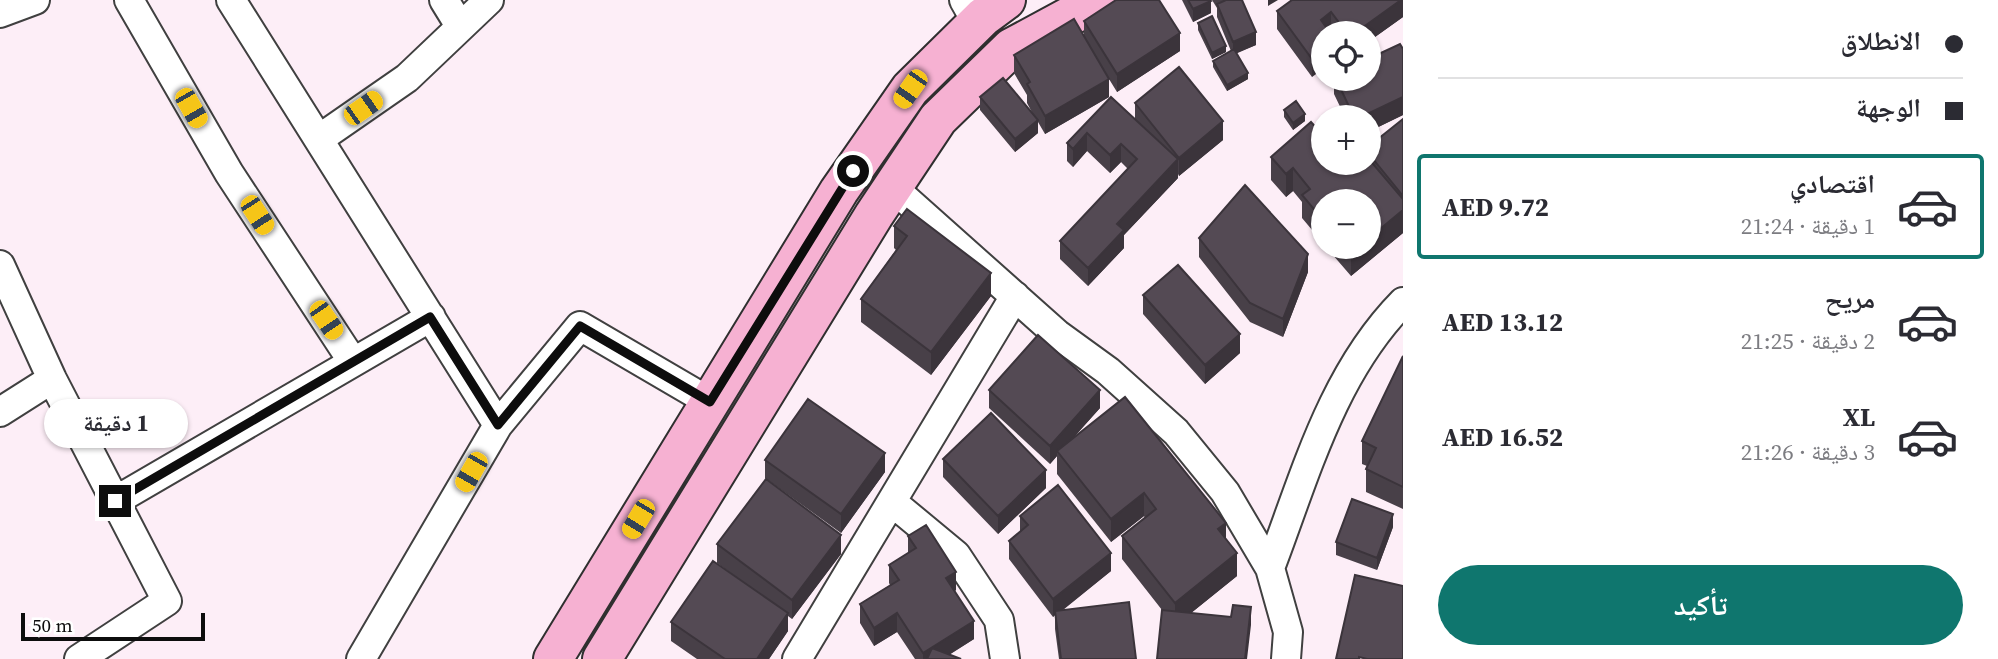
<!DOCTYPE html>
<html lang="ar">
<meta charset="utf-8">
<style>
:root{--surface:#fff;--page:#f7f7f7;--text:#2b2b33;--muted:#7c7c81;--line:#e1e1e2;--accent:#0f766e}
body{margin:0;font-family:"Source Serif 4","Noto Naskh Arabic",serif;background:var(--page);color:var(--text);direction:rtl;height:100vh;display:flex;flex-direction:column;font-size:26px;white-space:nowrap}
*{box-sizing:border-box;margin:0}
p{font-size:23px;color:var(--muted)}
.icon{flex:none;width:38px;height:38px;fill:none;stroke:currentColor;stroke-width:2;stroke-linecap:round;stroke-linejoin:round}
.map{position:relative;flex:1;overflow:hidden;direction:ltr}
.sheet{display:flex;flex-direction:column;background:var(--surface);width:595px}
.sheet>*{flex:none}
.guide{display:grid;align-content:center;height:154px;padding:0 35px;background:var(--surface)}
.controls{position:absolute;left:1311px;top:21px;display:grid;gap:14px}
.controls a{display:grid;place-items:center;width:70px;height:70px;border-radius:50%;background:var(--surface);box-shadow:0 2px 5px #0004;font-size:35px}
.scale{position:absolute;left:21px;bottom:18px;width:184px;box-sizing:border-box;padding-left:7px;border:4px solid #0d0d0d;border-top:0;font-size:19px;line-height:24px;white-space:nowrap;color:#0d0d0d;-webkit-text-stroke:5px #fff;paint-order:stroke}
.end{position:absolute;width:32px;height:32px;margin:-16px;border:9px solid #0d0d0d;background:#fff;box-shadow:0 0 0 4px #fff}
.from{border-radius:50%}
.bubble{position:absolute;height:49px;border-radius:24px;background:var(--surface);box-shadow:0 2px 5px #0004;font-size:23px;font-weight:700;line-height:49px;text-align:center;direction:rtl}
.car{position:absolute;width:21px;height:42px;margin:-21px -10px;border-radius:9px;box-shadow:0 0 5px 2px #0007;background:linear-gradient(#f5c518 24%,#345 0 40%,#f5c518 0 76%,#345 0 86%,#f5c518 0)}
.guide b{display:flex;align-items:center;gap:24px;height:66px;font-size:26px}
.guide b+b{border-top:2px solid var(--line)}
.guide i{width:18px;height:18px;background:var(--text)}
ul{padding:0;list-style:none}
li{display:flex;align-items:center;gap:21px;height:105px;margin:0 14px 10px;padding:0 21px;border:4px solid transparent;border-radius:7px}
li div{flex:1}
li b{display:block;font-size:26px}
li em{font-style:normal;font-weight:700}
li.on{border-color:var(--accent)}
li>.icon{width:63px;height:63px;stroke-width:1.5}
.cta{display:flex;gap:14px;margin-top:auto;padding:14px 35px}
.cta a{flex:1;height:80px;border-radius:42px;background:var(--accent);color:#fff;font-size:28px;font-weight:700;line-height:80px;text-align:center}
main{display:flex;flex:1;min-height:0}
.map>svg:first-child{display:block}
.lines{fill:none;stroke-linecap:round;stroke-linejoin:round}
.street-casing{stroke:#404040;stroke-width:32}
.secondary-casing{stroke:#2f2f2f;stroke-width:42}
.street{stroke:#fff;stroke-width:28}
.secondary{stroke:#f6b1d2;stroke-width:38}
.wall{fill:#484048}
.shaded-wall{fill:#3b343b}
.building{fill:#544a54;stroke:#3b343b;stroke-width:2}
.route{stroke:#0d0d0d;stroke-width:9}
</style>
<main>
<section class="sheet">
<div class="guide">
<b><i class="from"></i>الانطلاق</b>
<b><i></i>الوجهة</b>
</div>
<ul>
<li class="on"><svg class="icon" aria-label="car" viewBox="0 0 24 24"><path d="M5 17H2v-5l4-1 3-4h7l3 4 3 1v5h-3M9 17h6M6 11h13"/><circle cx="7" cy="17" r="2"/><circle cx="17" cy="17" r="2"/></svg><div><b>اقتصادي</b><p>1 دقيقة · 21:24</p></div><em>AED 9.72</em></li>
<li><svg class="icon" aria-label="car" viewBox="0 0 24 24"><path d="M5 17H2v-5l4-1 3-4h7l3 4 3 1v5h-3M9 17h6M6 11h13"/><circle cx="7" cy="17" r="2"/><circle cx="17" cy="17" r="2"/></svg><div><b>مريح</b><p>2 دقيقة · 21:25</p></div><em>AED 13.12</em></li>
<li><svg class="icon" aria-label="car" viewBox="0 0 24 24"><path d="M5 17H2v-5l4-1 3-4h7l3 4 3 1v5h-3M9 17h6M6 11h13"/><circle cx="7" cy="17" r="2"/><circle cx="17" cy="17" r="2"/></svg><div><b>XL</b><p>3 دقيقة · 21:26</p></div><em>AED 16.52</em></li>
</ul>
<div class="cta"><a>تأكيد</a></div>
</section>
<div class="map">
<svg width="1403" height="659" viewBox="0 0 1403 659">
<rect width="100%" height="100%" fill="#fdeef7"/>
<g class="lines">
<g class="street-casing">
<path id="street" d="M129 0 229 173 353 362
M231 0 498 425
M444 0 460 26
M964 0 977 23
M0 13 35 0
M319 139 407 78 489 0
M892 187 1057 334 1108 371 1176 432 1225 492 1270 568 1288 632 1286 659
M0 265 52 379 167 601 79 659
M0 412 52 379
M115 501 431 317
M892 502 956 555 999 620 1005 659
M1270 568C1305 476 1332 374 1403 302
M361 659 498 425 580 326 710 402
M797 659 1015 296"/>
</g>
<g class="secondary-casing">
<path id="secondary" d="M553 659 839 191 910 89 983 17 1006 0
M602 659 874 215 938 119 1011 48 1100 0"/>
</g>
<use href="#street" class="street"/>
<use href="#secondary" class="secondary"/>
</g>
<path class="wall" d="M1182 0H1210L1211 13 1193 22Z
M1212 0H1242L1256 45 1236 53 1248 79 1227 91 1213 67V61L1231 51 1217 17V8Z
M1292 0 1403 17 1368 42V33H1333L1331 30 1329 32 1312 77 1277 29V11Z
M1084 21 1180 51 1117 92 1109 79V97L1045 134 1038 122V133L1015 152 980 110V97L1034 116 1027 103V95L1014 73V55L1084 36Z
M1198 23 1226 52 1212 59 1198 30Z
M1334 79H1368L1403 115 1368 132V117H1345L1334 94Z
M1111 97 1135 119V103L1223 140 1179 176 1178 174V178L1124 235V248L1088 286 1060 259V241L1128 169 1121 162 1110 173 1087 151 1073 167 1067 161V143Z
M1284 110 1305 121 1293 130 1284 117Z
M1403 119V233L1351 276 1326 247H1368L1323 201V243L1302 218V202L1293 191 1286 197 1271 180V157L1320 132 1368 163V147Z
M894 226 991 296 931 375 861 322V299L896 250 894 248Z
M1199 238 1308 272 1283 337 1250 322 1199 257Z
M1143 295 1240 353 1205 384 1143 314Z
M1403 356V509L1366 492V469L1367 466 1362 464V441Z
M989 390 1100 408 1072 439 1226 540 1237 576 1191 613 1251 625 1162 610 1122 559V536L1145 518 1144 516 1111 542 1057 474V456L1050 464 989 408Z
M943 459 1046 488 998 534 943 477Z
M765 460 885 472 841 533 765 478Z
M1020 516 1111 571 1063 610 1136 659H1059L1055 629V615L1053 617 1009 559V541L1020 532Z
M1393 527 1377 570 1336 555V542Z
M908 536 956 590 955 591 974 639 949 655 961 659H915L897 632 874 646 860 623V604L890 585 889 583V565L908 553Z
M717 544 841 554 792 619 788 616V631L769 659H697L671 641V622L736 577 717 563Z"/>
<path class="shaded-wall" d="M1268 0H1278L1268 6Z
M1401 0H1403V17L1368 42V33H1355Z
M1211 1V13L1193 22V9Z
M1331 12V30L1327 33 1321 20Z
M1256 32V45L1233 55V42Z
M1180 33V51L1117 92V74Z
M1226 46V52L1212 59V53Z
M1323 50V69L1312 77V59Z
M1248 73V79L1227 91V85Z
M1109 79V97L1045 134V116Z
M1403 97V115L1368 132V117H1361Z
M1305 114V121L1293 130V123Z
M1038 120V133L1015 152V139Z
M1223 121V140L1179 176V158Z
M1087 133V151L1073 167V149Z
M1121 144V162L1110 173V155Z
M1178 159V178L1124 235V248L1088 286V268L1117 224Z
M1293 168V191L1286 197V174Z
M1403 210V233L1351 276V253L1359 247H1368V239Z
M1308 254V272L1283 337V319Z
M991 273V296L931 375V352Z
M1240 334V353L1205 384V365Z
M1100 390V408L1059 454 1057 451V456L1050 464V446Z
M885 453V472L841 533V514Z
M1046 470V488L998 534V516Z
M1144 493V516L1111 542V519Z
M1393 514V527L1377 570V558Z
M1226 523V546L1218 529Z
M841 535V554L792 619V600Z
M1111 553V571L1056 615 1055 611V615L1053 617V599Z
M1237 553V576L1175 626V603Z
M956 572V590L946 596V578Z
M1251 607V625L1247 659H1245Z
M788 613V631L769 659H757Z
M897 613V632L874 646V628Z
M974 621V639L942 659H923V653Z"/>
<path class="building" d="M1116 0H1159L1180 33 1117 74 1084 21Z
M1188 0H1210L1211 1 1193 9Z
M1226 0H1242L1256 32 1233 42 1217 4Z
M1292 0H1401L1355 33H1347L1331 12 1321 20 1330 33H1323V50L1312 59 1277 11Z
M1212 16 1226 46 1212 53 1198 23Z
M1074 19 1109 79 1045 116 1027 84 1030 82 1014 55Z
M1400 44 1403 49V97L1361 117H1354L1336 79H1368V59Z
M1234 49 1248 73 1227 85 1213 61Z
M1179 67 1223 121 1179 158 1135 103Z
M1003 78 1038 120 1015 139 980 97Z
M1111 97 1178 159 1117 224 1124 230 1088 268 1060 241 1137 159 1121 144 1110 155 1087 133 1073 149 1067 143Z
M1296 101 1305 114 1293 123 1284 110Z
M1403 119V196L1368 153V147Z
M1311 122 1320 132 1323 130V163H1368V158L1403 199V210L1368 239V201H1323V220L1302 195 1310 189 1293 168 1286 174 1271 157Z
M1245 185 1308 254 1283 319 1250 303 1199 238Z
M907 209 991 273 931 352 861 299 907 236 894 226Z
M1346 247H1359L1351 253Z
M1178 265 1240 334 1205 365 1143 295Z
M1038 335 1100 390 1050 446 989 390Z
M1403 356V487L1366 469 1376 448 1362 441Z
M1125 397 1226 523 1218 529 1237 553 1175 603 1122 536 1156 509 1144 493 1111 519 1057 451Z
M808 399 885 453 841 514 765 460Z
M991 413 1046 470 998 516 943 459Z
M766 479 841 535 792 600 717 544Z
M1058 485 1111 553 1053 599 1009 541 1028 525 1020 516Z
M1352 499 1393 514 1377 558 1336 542Z
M926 525 956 572 946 578 974 621 923 653 897 613 874 628 860 604 899 580 889 565 916 548 908 536Z
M713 561 788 613 757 659H725L671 622Z
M1355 575 1403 586V659H1367L1359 657V659H1336Z
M1129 602 1136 659H1061L1055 611Z
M1233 605 1251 607 1245 659H1157L1162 610 1231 617Z
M932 648 961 659H927Z"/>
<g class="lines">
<path class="route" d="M115 501 430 317 498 425 580 326 710 402 853 171"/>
</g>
</svg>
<div class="controls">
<a><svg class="icon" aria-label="locate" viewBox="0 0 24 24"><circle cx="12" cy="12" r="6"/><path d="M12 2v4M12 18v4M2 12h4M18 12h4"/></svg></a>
<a>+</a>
<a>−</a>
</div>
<div class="scale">50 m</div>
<i class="end from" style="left:853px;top:171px"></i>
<i class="end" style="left:115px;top:501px"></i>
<div class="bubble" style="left:44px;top:399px;width:144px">1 دقيقة</div>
<i class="car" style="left:910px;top:89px;rotate:215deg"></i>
<i class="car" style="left:191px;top:108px;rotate:150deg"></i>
<i class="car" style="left:363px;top:108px;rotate:55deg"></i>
<i class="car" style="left:257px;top:215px;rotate:147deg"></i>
<i class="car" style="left:326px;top:320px;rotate:146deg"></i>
<i class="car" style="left:471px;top:472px;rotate:210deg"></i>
<i class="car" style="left:638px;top:519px;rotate:211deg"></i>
</div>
</main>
